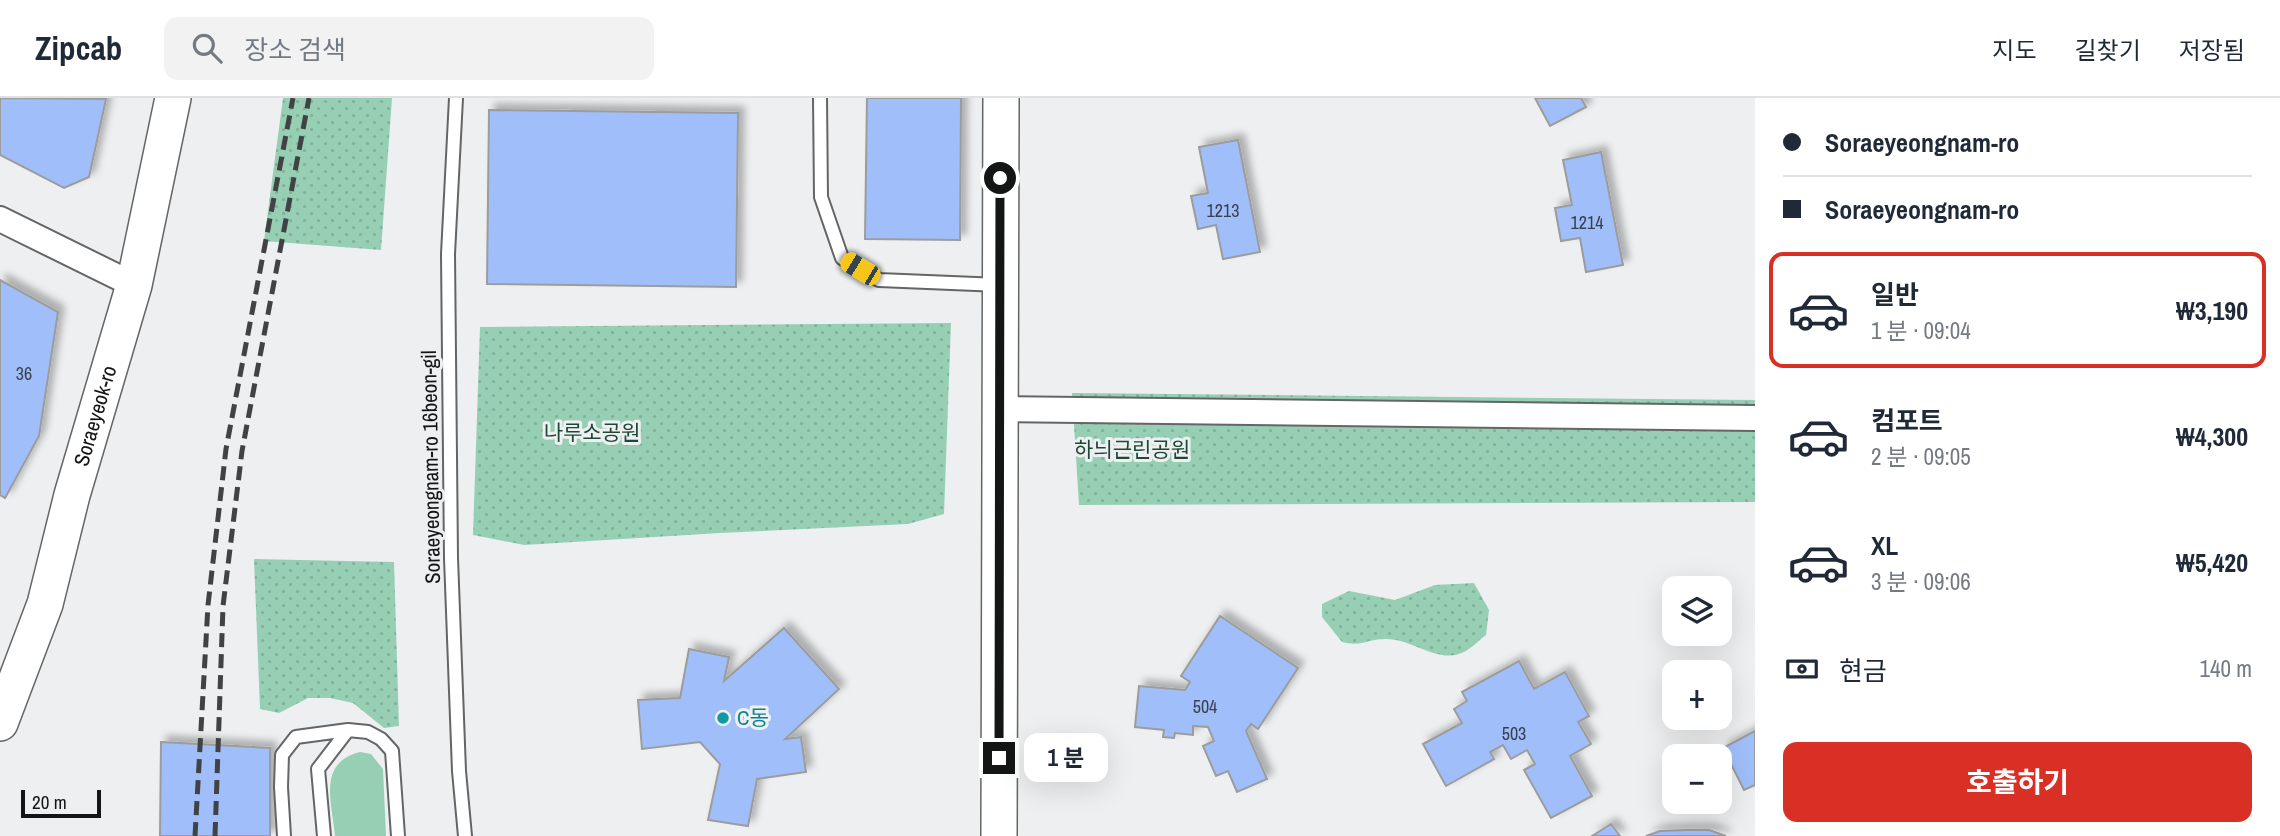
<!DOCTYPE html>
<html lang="ko">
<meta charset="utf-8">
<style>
:root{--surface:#fff;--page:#f2f2f3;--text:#1f2937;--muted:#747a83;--line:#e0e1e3;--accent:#d93025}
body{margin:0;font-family:"Archivo Narrow","Noto Sans KR",sans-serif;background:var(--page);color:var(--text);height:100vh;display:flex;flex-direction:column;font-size:26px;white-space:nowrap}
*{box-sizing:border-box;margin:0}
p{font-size:23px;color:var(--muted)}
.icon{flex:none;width:38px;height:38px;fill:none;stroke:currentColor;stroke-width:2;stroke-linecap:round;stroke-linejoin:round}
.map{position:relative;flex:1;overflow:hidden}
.panel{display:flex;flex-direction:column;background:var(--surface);width:525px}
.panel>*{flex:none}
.banner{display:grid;align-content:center;height:154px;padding:0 28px;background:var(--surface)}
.buttons{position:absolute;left:1662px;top:478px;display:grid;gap:14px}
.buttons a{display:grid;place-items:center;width:70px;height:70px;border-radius:14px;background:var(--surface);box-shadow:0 7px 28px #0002;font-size:35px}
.scale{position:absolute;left:21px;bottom:18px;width:80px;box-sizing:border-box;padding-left:7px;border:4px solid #141515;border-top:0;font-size:19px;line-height:24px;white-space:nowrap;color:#141515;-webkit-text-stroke:5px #eeeff0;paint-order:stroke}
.end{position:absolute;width:32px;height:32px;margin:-16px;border:9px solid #141515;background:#fff;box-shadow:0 0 0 4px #fff}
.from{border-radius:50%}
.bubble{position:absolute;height:49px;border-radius:14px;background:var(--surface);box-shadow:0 7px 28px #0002;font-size:23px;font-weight:700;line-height:49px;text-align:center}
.car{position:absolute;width:21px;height:42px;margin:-21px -10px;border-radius:9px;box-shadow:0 0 5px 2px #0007;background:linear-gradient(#f5c518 24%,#345 0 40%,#f5c518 0 76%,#345 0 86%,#f5c518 0)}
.banner b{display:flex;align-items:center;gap:24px;height:66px;font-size:26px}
.banner b+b{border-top:2px solid var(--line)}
.banner i{width:18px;height:18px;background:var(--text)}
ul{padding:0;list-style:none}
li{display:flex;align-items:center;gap:21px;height:116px;margin:0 14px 10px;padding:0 14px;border:4px solid transparent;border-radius:14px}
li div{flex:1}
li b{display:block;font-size:26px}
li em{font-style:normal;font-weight:700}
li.active{border-color:var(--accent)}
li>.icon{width:63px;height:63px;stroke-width:1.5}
.pay{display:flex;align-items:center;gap:18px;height:77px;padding:0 28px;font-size:26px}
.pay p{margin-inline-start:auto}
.action{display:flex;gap:14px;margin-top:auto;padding:14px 28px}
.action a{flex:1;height:80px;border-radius:14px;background:var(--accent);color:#fff;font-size:28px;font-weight:700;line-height:80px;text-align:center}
header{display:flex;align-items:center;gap:42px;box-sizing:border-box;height:98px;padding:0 35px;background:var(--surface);border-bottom:2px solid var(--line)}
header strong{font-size:33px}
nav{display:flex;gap:38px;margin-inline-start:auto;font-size:24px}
.search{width:490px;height:63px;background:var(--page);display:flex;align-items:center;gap:18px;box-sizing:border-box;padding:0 24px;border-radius:14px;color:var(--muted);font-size:26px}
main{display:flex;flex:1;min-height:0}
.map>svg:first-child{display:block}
.grass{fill:#97cfb5}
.park{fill:url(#park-dots)}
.building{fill:#a0bffa;stroke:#9c9c9d;stroke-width:2;filter:url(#shadow)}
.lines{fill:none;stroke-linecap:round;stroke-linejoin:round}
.lane-casing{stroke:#646566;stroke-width:16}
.street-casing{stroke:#646566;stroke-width:28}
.secondary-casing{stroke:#646566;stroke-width:38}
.lane{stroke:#fff;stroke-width:12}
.street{stroke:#fff;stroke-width:24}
.secondary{stroke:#fff;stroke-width:35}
.rail{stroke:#414243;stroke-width:5;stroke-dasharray:14 7;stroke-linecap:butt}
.route{stroke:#141515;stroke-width:9}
.culture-dot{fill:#0f9aa8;stroke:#eeeff0;stroke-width:2.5}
.labels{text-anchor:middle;stroke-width:6;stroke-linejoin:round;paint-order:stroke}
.number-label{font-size:18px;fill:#37404e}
.street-label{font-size:21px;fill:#141515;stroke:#eeeff0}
.park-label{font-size:21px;fill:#1d4836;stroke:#eeeff0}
.culture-label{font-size:21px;fill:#0d838f;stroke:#eeeff0;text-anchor:start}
</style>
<header>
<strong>Zipcab</strong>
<div class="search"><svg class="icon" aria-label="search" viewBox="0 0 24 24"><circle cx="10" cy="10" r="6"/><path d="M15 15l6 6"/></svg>장소 검색</div>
<nav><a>지도</a><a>길찾기</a><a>저장됨</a></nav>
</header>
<main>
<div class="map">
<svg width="1755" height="738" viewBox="0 0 1755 738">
<defs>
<pattern id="park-dots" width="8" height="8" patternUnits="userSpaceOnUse" patternTransform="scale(1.75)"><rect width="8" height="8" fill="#97cfb5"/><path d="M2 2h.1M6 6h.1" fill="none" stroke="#81b19b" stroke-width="1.8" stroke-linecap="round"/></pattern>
<filter id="shadow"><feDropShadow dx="6" dy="-6" stdDeviation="3.5" flood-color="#0004"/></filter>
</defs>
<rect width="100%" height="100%" fill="#eeeff0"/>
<path class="grass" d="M360 654 371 656 383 671 386 738H335C332 704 317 665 360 654Z"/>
<path class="park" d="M283 0H392L381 152 264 143Z
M951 225 944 416 908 426 720 435 524 447 473 437 480 229Z
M1072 295 1755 302V404L1079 407Z
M254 461 394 464 399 628 384 630 353 605 330 600H308L279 615 260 611Z
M1474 485 1489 512 1486 537C1479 542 1472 550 1464 554 1438 567 1412 540 1385 541 1367 541 1362 549 1342 544L1322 519V506L1349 493 1395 502 1435 487Z"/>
<path class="building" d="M0 0 106 1 89 79 64 90 0 57Z
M867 0H961L960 142 865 141Z
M1535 0H1581L1586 9 1550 28Z
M489 12 738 15 736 189 487 186Z
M1238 42 1260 154 1223 161 1216 127 1198 131 1191 98 1208 95 1199 49Z
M1601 54 1623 167 1586 174 1580 140 1561 143 1555 110 1572 107 1563 62Z
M0 182 58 214 39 338 5 400 0 397Z
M1220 518 1298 570 1258 631 1251 626 1246 633 1267 681 1237 694 1228 673 1216 678 1203 648 1214 643 1208 629 1193 628V637L1175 635 1174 640 1163 639 1164 632 1135 629 1139 588 1185 592 1190 584 1181 578Z
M784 530 839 591 785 641 801 639 806 674 757 681 748 728 708 722 720 666 700 644 642 651 638 602 680 600 689 551 729 559 724 583Z
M1519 563 1534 591 1565 574 1589 618 1578 624 1591 646 1570 658 1592 698 1551 720 1524 672 1535 666 1527 652 1511 661 1503 647 1490 654 1494 661 1446 688 1423 646 1462 625 1454 611 1467 603 1462 594Z
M1755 633V687L1744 692 1723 650Z
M161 644 270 650V738H160Z
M1611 726 1620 738H1592Z
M1686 732H1709L1726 738H1646L1660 733Z"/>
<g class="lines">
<g class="lane-casing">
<path id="lane" d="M456 0 448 156 451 460 459 673 465 738
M820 0 821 99 842 160 879 182 1000 187
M284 738 281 689 282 657 296 639 348 632 368 634 381 641 392 653 398 738
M324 738 318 671 348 632"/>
</g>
<g class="street-casing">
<path id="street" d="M0 121 134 187
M1000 311 1755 320"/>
</g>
<g class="secondary-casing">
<g id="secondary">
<path id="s1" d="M0 625 45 506 72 397 134 187 173 0"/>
<path d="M999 738 1001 0"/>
</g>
</g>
<use href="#lane" class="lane"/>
<use href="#street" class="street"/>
<use href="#secondary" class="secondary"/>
<path class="rail" d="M195 738 208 507 226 351 293 0
M215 738 223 508 242 353 309 0"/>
</g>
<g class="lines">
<path class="route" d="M999 660 1000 80"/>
</g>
<circle class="culture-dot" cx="723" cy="620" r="7"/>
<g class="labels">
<g class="number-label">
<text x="1223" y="119">1213</text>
<text x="1587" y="131">1214</text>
<text x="24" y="282">36</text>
<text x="1205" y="615">504</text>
<text x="1514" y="642">503</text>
</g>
<g class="street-label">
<text dy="7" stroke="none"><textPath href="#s1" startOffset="322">Soraeyeok-ro</textPath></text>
<text transform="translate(431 369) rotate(-91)" y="7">Soraeyeongnam-ro 16beon-gil</text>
</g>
<g class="park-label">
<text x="592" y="342">나루소공원</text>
<text x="1132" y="359">하늬근린공원</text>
</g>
<g class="culture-label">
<text x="737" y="627">C동</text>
</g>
</g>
</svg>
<div class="buttons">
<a><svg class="icon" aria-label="layers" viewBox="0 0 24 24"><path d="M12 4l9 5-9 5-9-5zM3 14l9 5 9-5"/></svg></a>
<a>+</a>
<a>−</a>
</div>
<div class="scale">20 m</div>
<i class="end from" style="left:1000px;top:80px"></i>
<i class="end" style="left:999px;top:660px"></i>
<div class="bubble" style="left:1024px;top:635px;width:84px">1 분</div>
<i class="car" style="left:860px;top:171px;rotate:301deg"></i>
</div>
<section class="panel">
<div class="banner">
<b><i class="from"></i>Soraeyeongnam-ro</b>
<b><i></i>Soraeyeongnam-ro</b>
</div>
<ul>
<li class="active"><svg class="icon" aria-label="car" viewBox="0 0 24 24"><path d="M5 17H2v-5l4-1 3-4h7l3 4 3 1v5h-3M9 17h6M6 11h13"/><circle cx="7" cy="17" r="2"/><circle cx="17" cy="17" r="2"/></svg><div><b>일반</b><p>1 분 · 09:04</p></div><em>₩3,190</em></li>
<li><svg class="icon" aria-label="car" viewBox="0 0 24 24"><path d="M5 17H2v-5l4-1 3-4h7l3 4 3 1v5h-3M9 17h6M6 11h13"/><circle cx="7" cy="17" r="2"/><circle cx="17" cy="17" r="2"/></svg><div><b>컴포트</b><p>2 분 · 09:05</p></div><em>₩4,300</em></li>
<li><svg class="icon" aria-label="car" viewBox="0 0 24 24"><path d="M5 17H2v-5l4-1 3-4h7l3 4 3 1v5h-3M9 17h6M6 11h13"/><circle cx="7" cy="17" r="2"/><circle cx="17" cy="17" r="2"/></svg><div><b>XL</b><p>3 분 · 09:06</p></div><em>₩5,420</em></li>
</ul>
<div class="pay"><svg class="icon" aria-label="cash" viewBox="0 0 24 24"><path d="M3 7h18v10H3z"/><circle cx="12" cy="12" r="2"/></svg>현금<p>140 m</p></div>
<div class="action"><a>호출하기</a></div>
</section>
</main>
